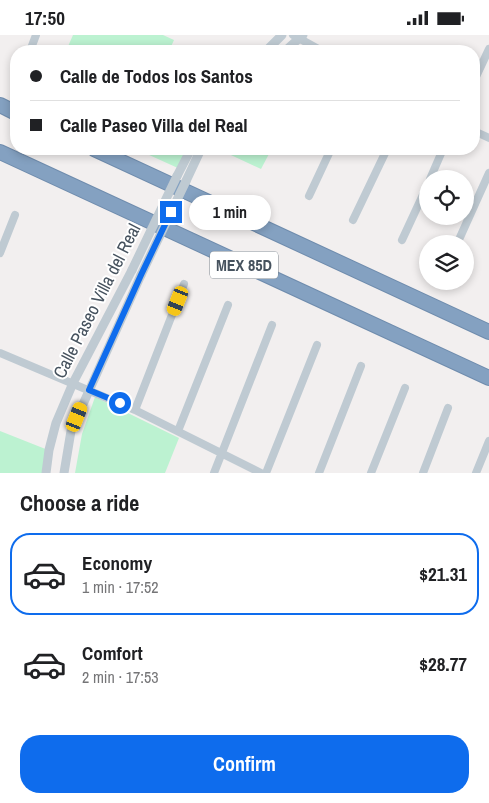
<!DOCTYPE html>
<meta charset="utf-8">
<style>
:root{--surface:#fff;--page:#f6f6f6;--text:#202124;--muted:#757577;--line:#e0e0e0;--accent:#0e6ced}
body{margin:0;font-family:"Archivo Narrow",sans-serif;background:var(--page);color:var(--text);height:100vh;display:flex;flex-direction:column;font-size:19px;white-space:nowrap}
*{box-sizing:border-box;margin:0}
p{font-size:16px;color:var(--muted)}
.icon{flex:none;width:28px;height:28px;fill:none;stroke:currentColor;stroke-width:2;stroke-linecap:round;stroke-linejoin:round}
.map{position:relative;height:438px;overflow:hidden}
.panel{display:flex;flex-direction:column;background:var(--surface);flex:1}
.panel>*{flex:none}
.hud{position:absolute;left:10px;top:10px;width:470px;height:110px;border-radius:20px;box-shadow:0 2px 8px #0003;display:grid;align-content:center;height:110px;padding:0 20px;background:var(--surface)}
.controls{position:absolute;left:419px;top:135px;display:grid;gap:10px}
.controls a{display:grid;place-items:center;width:55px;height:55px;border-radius:50%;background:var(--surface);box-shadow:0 2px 8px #0003;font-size:25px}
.end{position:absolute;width:22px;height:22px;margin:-11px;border:6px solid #0e6ced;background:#fff;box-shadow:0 0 0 2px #fff}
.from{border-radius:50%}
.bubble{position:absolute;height:35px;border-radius:18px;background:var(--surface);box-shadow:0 2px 8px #0003;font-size:16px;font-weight:700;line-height:35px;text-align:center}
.car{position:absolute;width:15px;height:30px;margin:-15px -8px;border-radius:6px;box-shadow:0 0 4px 1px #0007;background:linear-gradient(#f5c518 24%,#345 0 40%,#f5c518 0 76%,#345 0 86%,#f5c518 0)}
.hud b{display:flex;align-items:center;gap:18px;height:48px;font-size:19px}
.hud b+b{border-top:1px solid var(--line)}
.hud i{width:12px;height:12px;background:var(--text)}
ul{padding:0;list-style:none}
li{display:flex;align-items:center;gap:15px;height:82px;margin:0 10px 8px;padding:0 10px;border:2px solid transparent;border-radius:20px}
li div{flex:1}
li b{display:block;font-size:19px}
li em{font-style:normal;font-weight:700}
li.selected{border-color:var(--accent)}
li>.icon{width:45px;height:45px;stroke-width:1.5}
h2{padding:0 20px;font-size:22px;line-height:60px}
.button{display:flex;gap:10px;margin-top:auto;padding:10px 20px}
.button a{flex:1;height:58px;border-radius:20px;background:var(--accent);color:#fff;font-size:20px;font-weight:700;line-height:58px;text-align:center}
.status{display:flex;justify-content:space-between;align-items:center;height:35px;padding:0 25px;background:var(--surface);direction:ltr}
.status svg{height:14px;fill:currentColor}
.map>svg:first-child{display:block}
.green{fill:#bcf2d1}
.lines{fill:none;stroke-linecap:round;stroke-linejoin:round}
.motorway-casing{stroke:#6f8cad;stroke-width:16}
.minor{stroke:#bfcad2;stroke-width:8}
.tertiary{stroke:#bfcad2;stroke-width:9}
.motorway{stroke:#84a1c1;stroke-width:14}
.tertiary-bridge{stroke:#bfcad2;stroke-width:9}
.route{stroke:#0e6ced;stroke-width:6}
.labels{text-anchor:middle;stroke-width:4;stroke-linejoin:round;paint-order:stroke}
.shield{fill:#fff;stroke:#7e868e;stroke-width:1}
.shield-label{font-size:16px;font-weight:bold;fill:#46525e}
.street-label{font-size:18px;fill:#46525e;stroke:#fff}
</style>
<div class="status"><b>17:50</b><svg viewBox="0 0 49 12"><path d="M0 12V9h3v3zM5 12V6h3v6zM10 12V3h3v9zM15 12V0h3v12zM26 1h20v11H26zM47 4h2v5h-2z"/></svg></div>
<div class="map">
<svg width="489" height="438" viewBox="0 0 489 438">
<rect width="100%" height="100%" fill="#f2efef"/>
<path class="green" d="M73 0H163L174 5 169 16H66Z
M136 114H190L180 134Z
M218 114H279L270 117 261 134Z
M95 362 179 403 165 438H75L82 399Z
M0 396 48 415 46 438H0Z"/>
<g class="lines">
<g class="motorway-casing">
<path id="motorway" d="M0 70 16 78
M94 114 489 297
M0 117 489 343"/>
</g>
<path class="minor" d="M293 0 322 16
M30 16 36 0
M474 46 489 14
M474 96 489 103
M430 144 443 114
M309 161 331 114
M353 185 387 114
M402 205 428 149
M457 209 489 138
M0 218 15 180
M0 318 135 375 261 438
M135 375 184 249
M178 396 228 270
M214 438 272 290
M266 438 317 310
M319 438 361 331
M371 438 405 353
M423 438 448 373
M476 438 489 406"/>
<path class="tertiary" d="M266 16 282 0
M285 16 303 0
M177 141 191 114
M186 146 201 114
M46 438 49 415 56 388 73 348 132 235
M64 438 71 396 141 240"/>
<use href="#motorway" class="motorway"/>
<path class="tertiary-bridge" d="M132 235 177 141
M141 240 186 146"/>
</g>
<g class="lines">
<path class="route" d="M120 368 89 355 141 240 171 177"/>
</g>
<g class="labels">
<rect class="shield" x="210" y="216.5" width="68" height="27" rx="4"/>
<g class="shield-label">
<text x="244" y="236">MEX 85D</text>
</g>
<g class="street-label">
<text transform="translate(97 266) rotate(-63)" y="6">Calle Paseo Villa del Real</text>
</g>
</g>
</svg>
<div class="controls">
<a><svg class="icon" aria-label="locate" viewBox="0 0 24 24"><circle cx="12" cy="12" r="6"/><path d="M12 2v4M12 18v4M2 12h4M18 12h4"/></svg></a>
<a><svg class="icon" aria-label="layers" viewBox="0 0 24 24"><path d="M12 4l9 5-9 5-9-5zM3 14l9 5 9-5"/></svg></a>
</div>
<i class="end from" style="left:120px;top:368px"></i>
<i class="end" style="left:171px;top:177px"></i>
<div class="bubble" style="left:189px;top:160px;width:82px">1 min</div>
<i class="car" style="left:178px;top:266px;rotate:202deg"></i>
<i class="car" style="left:77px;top:382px;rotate:22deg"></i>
<div class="hud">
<b><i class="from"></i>Calle de Todos los Santos</b>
<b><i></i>Calle Paseo Villa del Real</b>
</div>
</div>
<section class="panel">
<h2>Choose a ride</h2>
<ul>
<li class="selected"><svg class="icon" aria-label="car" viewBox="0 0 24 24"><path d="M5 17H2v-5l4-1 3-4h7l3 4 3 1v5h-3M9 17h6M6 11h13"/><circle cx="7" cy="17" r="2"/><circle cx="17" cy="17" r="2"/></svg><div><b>Economy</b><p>1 min · 17:52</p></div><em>$21.31</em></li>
<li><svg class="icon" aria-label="car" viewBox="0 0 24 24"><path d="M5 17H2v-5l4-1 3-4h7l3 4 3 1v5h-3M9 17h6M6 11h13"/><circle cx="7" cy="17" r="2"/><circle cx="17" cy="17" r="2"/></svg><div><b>Comfort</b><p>2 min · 17:53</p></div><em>$28.77</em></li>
</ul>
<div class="button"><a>Confirm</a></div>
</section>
